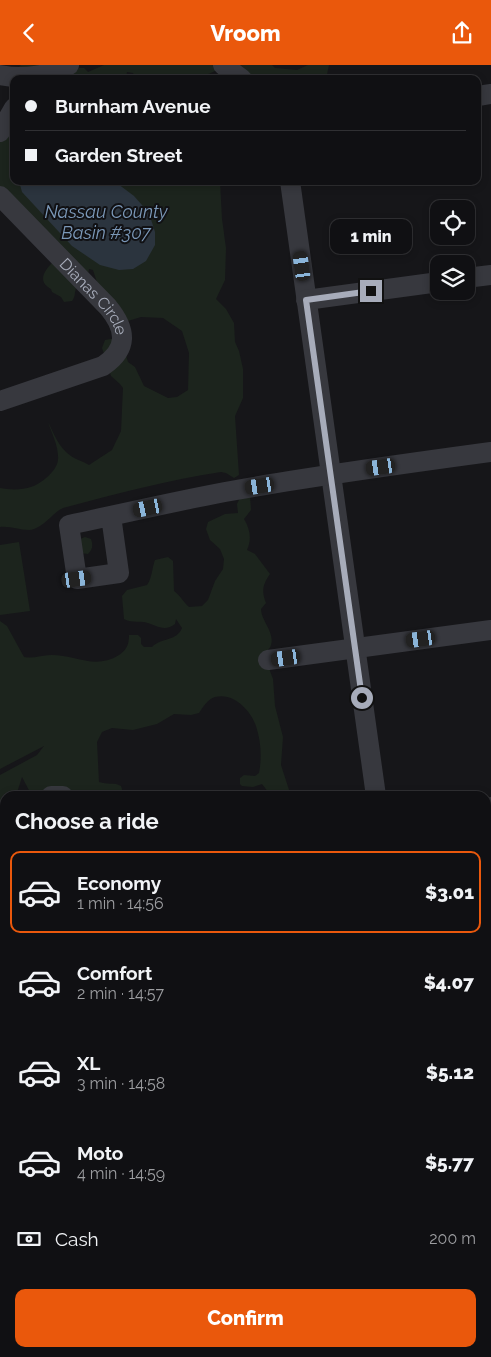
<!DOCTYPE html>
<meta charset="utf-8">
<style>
:root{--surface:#101013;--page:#1e1e21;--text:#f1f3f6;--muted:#9c9da0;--line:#303033;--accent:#ea580c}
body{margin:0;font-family:Raleway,sans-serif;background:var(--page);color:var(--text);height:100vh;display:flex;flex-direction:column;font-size:19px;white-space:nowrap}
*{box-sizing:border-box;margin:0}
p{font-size:16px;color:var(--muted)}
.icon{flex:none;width:28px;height:28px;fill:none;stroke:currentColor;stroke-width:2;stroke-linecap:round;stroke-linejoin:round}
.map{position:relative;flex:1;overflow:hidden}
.drawer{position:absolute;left:0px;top:726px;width:491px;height:566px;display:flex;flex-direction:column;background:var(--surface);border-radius:15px 15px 0 0;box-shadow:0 2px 8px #0003,0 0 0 1px var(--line)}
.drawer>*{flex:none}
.top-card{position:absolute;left:10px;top:10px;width:471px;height:110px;border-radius:10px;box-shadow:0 2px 8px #0003,0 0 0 1px var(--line);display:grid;align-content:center;height:110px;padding:0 15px;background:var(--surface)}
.buttons{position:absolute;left:430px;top:135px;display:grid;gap:10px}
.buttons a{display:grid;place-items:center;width:45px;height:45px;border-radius:10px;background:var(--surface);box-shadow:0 2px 8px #0003,0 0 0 1px var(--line);font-size:25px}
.end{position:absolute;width:22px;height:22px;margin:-11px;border:6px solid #a7acba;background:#111;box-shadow:0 0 0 2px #111}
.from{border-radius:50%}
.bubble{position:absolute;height:35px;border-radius:10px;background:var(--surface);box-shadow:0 2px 8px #0003,0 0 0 1px var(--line);font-size:16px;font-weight:800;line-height:35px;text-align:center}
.car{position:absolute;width:15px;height:30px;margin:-15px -8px;border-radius:6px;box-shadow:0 0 4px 1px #0007;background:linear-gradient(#222 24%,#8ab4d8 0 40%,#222 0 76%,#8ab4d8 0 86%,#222 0)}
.top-card b{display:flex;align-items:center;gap:18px;height:48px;font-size:19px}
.top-card b+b{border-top:1px solid var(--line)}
.top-card i{width:12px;height:12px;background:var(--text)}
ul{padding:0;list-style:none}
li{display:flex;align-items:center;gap:15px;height:82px;margin:0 10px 8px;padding:0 5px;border:2px solid transparent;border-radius:10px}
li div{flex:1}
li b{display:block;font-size:19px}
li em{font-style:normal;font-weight:800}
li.current{border-color:var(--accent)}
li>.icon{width:45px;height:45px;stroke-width:1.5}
h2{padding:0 15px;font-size:22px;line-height:60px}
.pay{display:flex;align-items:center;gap:12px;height:55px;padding:0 15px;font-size:19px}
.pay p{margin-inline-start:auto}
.primary-button{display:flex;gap:10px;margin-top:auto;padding:10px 15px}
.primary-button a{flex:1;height:58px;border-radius:10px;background:var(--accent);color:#fff;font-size:20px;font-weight:800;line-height:58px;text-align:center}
header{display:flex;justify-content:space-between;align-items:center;height:65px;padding:0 15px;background:var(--accent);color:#fff;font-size:22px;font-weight:800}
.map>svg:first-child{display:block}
.green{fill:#1c241d}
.water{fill:#2b343e}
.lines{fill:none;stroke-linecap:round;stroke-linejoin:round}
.minor{stroke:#37383e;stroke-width:20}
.route{stroke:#a7acba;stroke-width:6}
.labels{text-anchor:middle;stroke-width:4;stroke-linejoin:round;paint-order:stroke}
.street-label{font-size:16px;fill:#a7acba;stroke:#111114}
.water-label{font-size:18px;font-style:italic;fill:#7b98b8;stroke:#111114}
</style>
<header><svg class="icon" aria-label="back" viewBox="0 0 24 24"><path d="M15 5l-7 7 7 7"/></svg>Vroom<svg class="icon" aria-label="share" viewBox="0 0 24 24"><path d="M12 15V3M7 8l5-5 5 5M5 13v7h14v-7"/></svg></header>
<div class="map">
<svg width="491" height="1292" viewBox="0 0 491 1292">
<rect width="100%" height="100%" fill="#161619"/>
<path class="green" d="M21 0H64L66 13 70 12 79 3H84L88 7 104 0H221L215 6 198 14H136L133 8 127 7 126 14H119L115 10V14H21L15 6Z
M232 0H272L275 3 297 5 308 0H329L326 14H250Z
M14 37V116H162L164 118 220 116 222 154 226 183 225 215 216 234 226 244 234 258 235 277 239 286 243 304V333L235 351 239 410 234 413 226 408 221 407C168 415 116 429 63 443 52 448 43 464 29 465 19 465 10 461 0 462V423C9 425 23 425 31 422 41 419 57 406 58 395 59 382 52 369 48 357 54 369 59 383 71 391 76 395 83 396 89 400L112 385 121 366 123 323 120 319 111 311 102 283 105 275 117 273 124 284 128 297 135 302 144 321 168 333 177 332 188 325 189 288 182 266 163 253 141 252 128 256 98 220 93 205 89 204C89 212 81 214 77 221 74 226 76 231 72 236L64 237 61 232 52 227 51 224C37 216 44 206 53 197L0 133V66Z
M241 431H250L251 445 244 454C250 464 252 474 247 485L255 489 270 509C263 519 261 526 266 538L261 544C261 556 275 567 271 580 270 584 266 586 264 590L273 614 275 641 283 672 281 700 291 731H270L269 728 262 719 253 722 242 721 240 719V713L244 710 255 711 259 708C262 693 261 676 256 661 251 646 234 627 215 632 208 634 203 642 199 648L191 650 174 649 157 659 133 665 112 663 102 667 97 677 99 717C107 720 114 717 121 721L124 731H32L22 712 16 731H5V752L0 758V710L37 690 44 681 0 704V556L7 561 24 592C33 594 42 590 51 590 76 590 95 605 119 590 127 585 129 579 129 570H138L141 573V579L144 582H152C162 572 176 577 182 563L176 554 175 559C164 568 155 559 144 557 136 556 131 558 124 554L122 531 127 525 147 520C152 513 152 503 155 495L168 492 173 496 174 526C181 531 183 537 189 542L202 541 208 535 215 516 223 504 224 494 220 484 210 475 206 464 208 457 225 449 238 448 237 439Z
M85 472 91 474C93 480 93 484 88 489L81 488 80 474Z
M19 477 30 546 0 550V480Z
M0 950 5 953V1227L0 1226Z
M21 1288H91V1292H14Z"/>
<path class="water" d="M19 116H114L134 131 149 148 155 167V180L146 196 133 204 119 205 100 200 72 181 22 127Z"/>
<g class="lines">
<g class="minor">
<path d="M223 0 242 14"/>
<path d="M0 10C25 15 46 11 69 0"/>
<path d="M478 31 491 29"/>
<path d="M0 67 14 43"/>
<path d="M290 116 376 731"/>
<path id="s1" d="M0 131 108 242C127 265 128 284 103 301L0 336"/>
<path d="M466 213 491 210"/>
<path d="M306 235 439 217"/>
<path d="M111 451 119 508 77 514 69 460C120 449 172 437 225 427 313 411 402 399 491 387"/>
<path d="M268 595 491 565"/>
<path d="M51 731H63"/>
<path d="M486 743 491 742"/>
<path d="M0 777 5 764"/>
<path d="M0 798 5 812"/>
<path d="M0 880 5 866"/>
<path d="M486 921 491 920"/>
<path d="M0 950 5 953"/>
<path d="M486 1099 491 1098"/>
<path d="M0 1226 5 1227"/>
<path d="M179 1288 180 1292"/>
<path d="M364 1288 365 1292"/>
<path d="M36 1292 37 1288"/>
</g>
</g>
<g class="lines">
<path class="route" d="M362 633 306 235 371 226"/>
</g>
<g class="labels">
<g class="street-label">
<text dy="6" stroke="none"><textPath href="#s1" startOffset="138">Dianas Circle</textPath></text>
</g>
<g class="water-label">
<text x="106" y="153">Nassau County<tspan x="106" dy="21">Basin #307</tspan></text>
</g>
</g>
</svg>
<div class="buttons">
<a><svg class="icon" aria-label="locate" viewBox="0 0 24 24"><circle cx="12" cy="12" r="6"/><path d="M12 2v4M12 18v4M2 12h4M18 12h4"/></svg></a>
<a><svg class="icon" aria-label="layers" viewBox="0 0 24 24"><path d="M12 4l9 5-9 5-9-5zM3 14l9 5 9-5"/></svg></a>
</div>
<i class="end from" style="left:362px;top:633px"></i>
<i class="end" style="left:371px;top:226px"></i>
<div class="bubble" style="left:330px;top:154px;width:82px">1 min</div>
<i class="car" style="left:302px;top:201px;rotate:352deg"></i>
<i class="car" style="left:381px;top:402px;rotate:262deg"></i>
<i class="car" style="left:260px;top:421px;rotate:261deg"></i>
<i class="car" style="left:148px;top:443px;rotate:258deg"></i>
<i class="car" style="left:77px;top:514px;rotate:82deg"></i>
<i class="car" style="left:421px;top:574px;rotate:262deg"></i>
<i class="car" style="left:286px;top:593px;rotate:262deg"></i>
<div class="top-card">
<b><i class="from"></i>Burnham Avenue</b>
<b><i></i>Garden Street</b>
</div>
<section class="drawer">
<h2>Choose a ride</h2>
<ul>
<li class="current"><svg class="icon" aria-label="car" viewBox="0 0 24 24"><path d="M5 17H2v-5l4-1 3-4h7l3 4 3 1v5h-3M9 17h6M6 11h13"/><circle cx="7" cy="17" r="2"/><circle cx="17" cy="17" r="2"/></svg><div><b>Economy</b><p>1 min · 14:56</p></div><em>$3.01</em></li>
<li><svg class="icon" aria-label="car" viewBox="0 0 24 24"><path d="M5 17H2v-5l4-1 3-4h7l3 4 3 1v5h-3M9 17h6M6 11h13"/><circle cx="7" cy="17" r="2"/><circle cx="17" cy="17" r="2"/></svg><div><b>Comfort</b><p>2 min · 14:57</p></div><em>$4.07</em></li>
<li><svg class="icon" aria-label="car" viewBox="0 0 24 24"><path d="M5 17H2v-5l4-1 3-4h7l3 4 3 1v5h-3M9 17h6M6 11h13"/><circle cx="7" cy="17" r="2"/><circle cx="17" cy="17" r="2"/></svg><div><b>XL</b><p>3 min · 14:58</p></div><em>$5.12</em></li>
<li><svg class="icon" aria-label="car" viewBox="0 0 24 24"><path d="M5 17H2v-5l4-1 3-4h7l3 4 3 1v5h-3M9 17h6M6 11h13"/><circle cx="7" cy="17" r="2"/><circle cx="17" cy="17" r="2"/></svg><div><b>Moto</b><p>4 min · 14:59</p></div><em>$5.77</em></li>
</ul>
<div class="pay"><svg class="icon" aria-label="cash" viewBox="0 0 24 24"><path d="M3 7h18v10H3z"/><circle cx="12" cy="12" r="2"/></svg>Cash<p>200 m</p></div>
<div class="primary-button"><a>Confirm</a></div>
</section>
</div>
